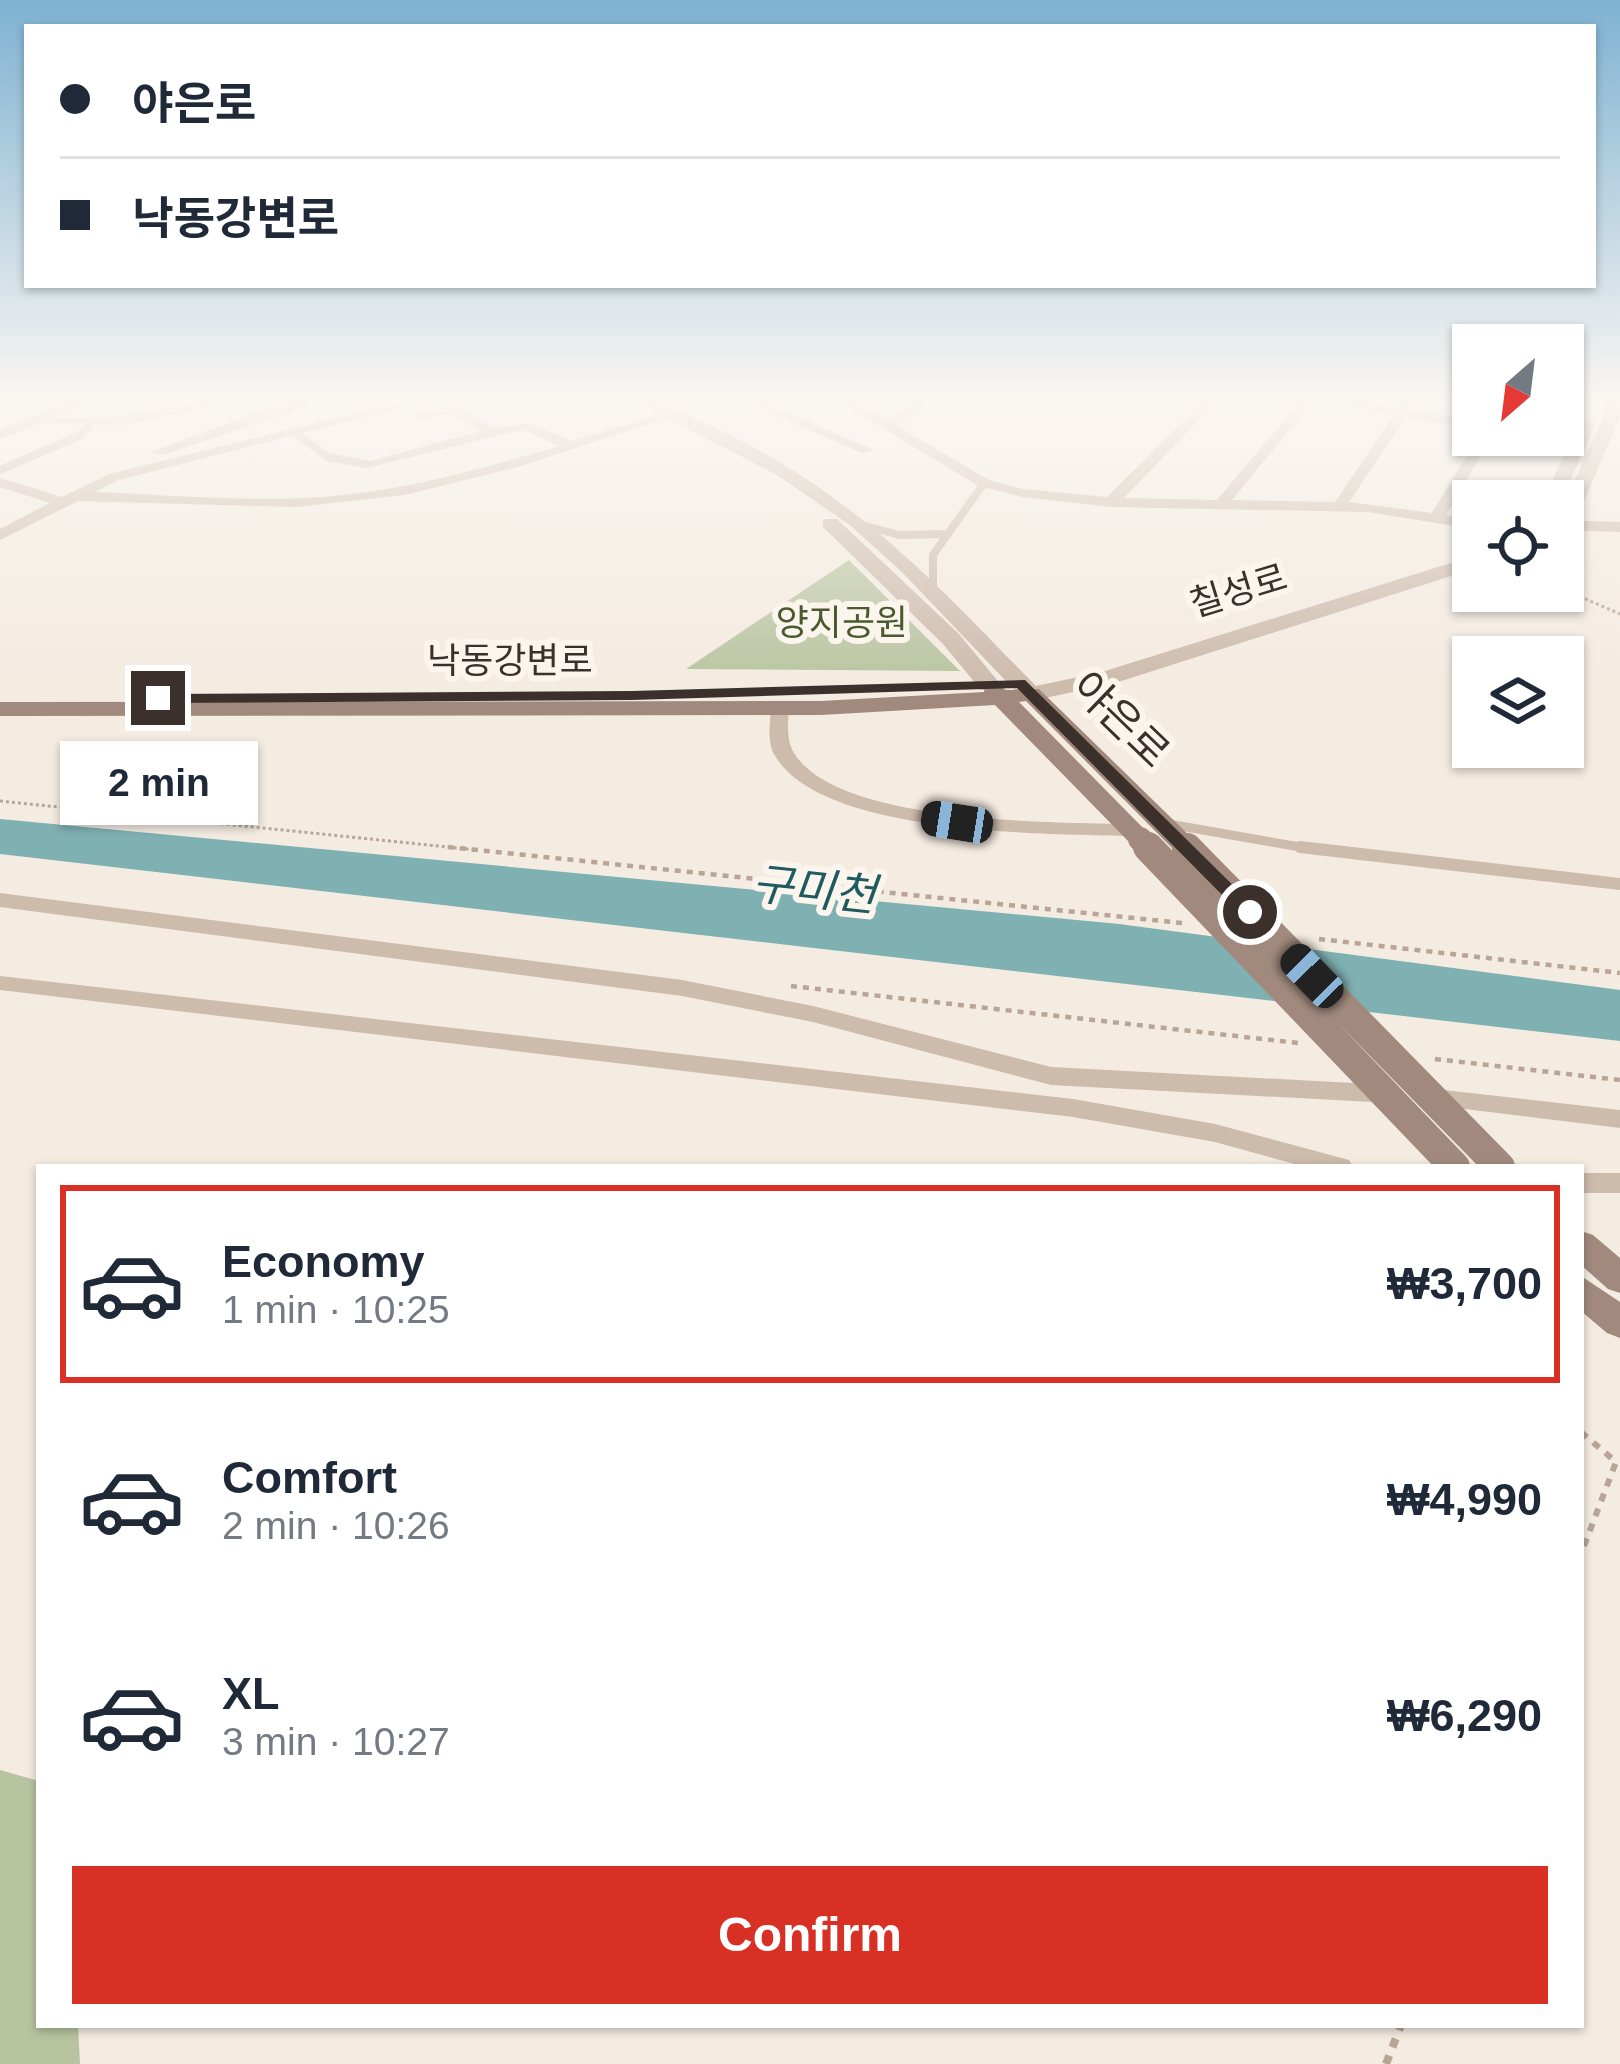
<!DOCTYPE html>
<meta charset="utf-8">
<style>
:root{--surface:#fff;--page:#f2f2f3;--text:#1f2937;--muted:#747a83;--line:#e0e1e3;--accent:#d93025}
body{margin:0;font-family:Helvetica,"Noto Sans KR",sans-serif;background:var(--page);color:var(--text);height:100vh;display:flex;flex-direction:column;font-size:45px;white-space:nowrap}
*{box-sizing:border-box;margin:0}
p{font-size:39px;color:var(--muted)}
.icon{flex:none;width:66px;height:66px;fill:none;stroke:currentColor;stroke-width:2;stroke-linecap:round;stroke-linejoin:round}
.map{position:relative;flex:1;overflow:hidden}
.details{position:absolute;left:36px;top:1164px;width:1548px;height:864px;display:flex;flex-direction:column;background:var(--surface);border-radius:0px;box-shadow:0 3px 9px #0004}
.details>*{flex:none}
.hud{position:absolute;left:24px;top:24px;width:1572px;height:264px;border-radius:0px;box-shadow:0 3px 9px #0004;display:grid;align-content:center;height:264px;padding:0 36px;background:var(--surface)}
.needle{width:78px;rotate:208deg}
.fabs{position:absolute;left:1452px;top:324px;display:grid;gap:24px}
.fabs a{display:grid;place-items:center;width:132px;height:132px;border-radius:0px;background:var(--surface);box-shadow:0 3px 9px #0004;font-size:60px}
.end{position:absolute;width:54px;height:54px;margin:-27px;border:15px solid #3b302b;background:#fff;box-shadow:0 0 0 6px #fff}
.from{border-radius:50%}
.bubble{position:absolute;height:84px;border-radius:0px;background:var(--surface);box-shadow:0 3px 9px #0004;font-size:39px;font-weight:700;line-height:84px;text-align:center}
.car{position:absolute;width:36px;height:72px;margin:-36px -18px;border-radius:15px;box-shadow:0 0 9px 3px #0007;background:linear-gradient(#222 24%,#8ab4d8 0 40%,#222 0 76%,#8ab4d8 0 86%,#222 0)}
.hud b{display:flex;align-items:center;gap:42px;height:114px;font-size:45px}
.hud b+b{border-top:3px solid var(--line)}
.hud i{width:30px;height:30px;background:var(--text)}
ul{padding:21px 0 0;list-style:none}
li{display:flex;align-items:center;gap:36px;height:198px;margin:0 24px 18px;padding:0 12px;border:6px solid transparent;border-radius:0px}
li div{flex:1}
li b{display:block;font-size:45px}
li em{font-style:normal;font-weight:700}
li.current{border-color:var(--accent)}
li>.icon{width:108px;height:108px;stroke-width:1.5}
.primary-button{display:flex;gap:24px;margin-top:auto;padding:24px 36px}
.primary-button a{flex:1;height:138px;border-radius:0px;background:var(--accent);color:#fff;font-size:48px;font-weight:700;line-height:138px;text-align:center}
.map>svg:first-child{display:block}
.green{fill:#b8c4a0}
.water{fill:#7fb0b2}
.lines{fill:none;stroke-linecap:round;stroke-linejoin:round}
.path-far3{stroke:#b9a596;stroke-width:3;stroke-dasharray:3 3;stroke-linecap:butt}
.path-far2{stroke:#b9a596;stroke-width:4.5;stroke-dasharray:6 6;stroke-linecap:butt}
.path-far1{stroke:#b9a596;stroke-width:6;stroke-dasharray:8 8;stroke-linecap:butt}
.path{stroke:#b9a596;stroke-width:8;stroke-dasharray:9 9;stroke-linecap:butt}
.service-far2{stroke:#cdbbac;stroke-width:8}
.service-far1{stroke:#cdbbac;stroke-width:9}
.service{stroke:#cdbbac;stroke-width:12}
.minor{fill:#cdbbac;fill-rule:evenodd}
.tertiary{fill:#cdbbac;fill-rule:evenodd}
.secondary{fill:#a18a7d;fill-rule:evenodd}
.secondary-bridge-far1{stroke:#a18a7d;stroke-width:24}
.secondary-bridge{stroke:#a18a7d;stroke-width:30}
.route{fill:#3b302b}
.labels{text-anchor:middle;stroke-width:12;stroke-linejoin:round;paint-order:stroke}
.far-street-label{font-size:36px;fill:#3b302b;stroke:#fbf5ee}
.far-park-label{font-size:36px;fill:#4a5a2e;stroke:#fbf5ee}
.street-label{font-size:42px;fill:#3b302b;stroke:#fbf5ee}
.water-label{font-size:45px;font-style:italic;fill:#1f5a5e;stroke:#fbf5ee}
</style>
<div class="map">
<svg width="1620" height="2064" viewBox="0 0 1620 2064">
<rect width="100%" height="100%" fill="#f4ebe1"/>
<path class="green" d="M849 560 960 671 686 669Z
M0 1770 39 1781V2025H78L80 2064H0Z"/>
<path class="water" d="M0 819 1119 924 1620 990V1041L0 854Z"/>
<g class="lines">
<path class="path-far3" d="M1563 589 1620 614
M0 801 477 850"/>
<path class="path-far2" d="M448 847 1182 923
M1319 939 1620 973
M791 986 1298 1043
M1435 1059 1620 1080"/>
<path class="path-far1" d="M1581 1432 1616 1462 1581 1554"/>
<path class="path" d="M1386 2064 1401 2025"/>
<path class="service-far2" d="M295 433 328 457 366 464
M0 470 81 435 88 426
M862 525 899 535 948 534
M933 592V555L984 483"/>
<path class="service-far1" d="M1163 823 1317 850"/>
<path class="service" d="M1300 847 1620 884"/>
<path class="minor" d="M83 396H101L56 417C127 424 193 396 262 396L122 425 40 423 0 439V430Z
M301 396H316L303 408 163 455 151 452Z
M425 396H448L119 480 95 492C174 495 254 503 334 496 411 489 485 468 559 446L527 431 512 432 366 468 359 464 481 431 451 413 422 420 415 416 453 404 495 428 529 423 572 441 654 416 661 420 518 467 404 495 296 507 78 501 0 540V529L50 503 0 487V478L62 497 109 474Z
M732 396H750L874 450 862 453Z
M829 396H845L887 421 918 396H933L897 426 989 480 1023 489 1107 497 1208 396H1222L1124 498 1217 500 1304 396H1336L1399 408 1407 396H1420L1411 410 1473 421V429L1406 417 1349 502 1432 513 1479 435H1493L1446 515 1473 519V529L1368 512 1111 507 1023 497 979 486ZM1314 400 1394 415 1335 502 1232 500Z
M1519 435H1550L1584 444 1577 448Z
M1563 520 1620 522V532L1563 530Z
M780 702 789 708C788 722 786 740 794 753 838 824 1052 822 1129 824L1139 830 1129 836C1046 834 818 835 774 754 767 741 770 723 771 708Z
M0 893 682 980 813 1006 1051 1067 1391 1085 1404 1094 1391 1103 1051 1085 813 1022 682 996 0 907Z
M0 976 1073 1099 1215 1124 1349 1160 1353 1167H1305L1215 1142 1073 1117 0 990Z
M1426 1088 1620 1110V1128L1417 1103 1413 1097 1417 1091Z
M1581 1173H1620V1193H1581Z"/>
<path class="tertiary" d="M625 396C657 396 683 413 712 426 856 495 927 575 1036 686L1102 672 1473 556V569L1115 683 1031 701 1023 699 902 572 851 526 777 475Z
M1597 396H1614L1620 404V417L1573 527 1563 533V506L1607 409Z
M1581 419 1596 423 1561 501H1543Z
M823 519H837L959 634 997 680V690H981L943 644 823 527Z"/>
<path class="secondary" d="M993 682 1006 690 1039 689 1196 842 1200 848 1196 854H1178L1026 701 1019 702 1149 834 1153 839 1149 844H1131L995 705 821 715 0 716V702L821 701 984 692 985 684Z
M1581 1231 1593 1235 1620 1258V1293L1608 1289 1581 1265Z
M1581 1276 1620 1302V1338L1607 1333 1581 1311Z"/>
<path class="secondary-bridge-far1" d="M1140 839 1151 850"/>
<path class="secondary-bridge" d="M1148 847 1455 1167
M1187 848 1500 1167"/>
</g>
<linearGradient id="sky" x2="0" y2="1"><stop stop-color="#7eb2d2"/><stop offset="0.58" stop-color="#faf6f2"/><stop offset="1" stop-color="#faf6f2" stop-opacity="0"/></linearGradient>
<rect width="1620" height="685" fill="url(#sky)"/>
<path class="route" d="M1025 680 1256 908V916H1243L1017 688 632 700 158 703 151 698 158 694 632 691Z"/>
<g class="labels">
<g class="far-street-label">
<text transform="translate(1238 590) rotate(-17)" y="13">칠성로</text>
<text x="510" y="673">낙동강변로</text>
</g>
<g class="far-park-label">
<text x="842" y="635">양지공원</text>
</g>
<g class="street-label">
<text transform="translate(1121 719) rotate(44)" y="15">야은로</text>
</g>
<g class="water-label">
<text transform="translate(814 889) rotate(6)" y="16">구미천</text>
</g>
</g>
</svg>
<div class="fabs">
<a><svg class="needle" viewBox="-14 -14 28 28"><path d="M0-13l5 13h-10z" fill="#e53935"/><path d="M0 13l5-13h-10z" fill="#747a83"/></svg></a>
<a><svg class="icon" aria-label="locate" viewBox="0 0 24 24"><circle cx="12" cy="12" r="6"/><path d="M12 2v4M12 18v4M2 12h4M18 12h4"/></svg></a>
<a><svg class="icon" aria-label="layers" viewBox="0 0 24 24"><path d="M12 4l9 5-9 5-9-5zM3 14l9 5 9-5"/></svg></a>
</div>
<i class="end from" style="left:1250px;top:912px"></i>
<i class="end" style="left:158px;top:698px"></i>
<div class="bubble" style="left:60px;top:741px;width:198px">2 min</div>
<i class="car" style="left:957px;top:822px;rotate:279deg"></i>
<i class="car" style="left:1312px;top:976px;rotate:316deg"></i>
<div class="hud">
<b><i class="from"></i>야은로</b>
<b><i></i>낙동강변로</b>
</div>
<section class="details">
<ul>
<li class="current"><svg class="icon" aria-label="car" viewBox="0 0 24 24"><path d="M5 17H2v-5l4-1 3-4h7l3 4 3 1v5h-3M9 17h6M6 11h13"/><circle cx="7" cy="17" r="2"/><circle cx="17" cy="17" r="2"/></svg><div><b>Economy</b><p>1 min · 10:25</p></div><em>₩3,700</em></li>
<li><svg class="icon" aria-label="car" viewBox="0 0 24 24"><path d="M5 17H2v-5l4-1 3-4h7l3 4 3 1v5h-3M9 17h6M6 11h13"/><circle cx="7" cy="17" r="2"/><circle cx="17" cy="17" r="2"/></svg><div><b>Comfort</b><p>2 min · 10:26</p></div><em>₩4,990</em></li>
<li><svg class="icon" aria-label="car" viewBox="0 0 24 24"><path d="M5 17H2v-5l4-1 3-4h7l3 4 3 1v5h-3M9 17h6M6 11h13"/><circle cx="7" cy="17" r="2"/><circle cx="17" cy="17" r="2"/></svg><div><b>XL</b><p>3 min · 10:27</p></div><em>₩6,290</em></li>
</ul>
<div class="primary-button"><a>Confirm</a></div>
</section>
</div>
